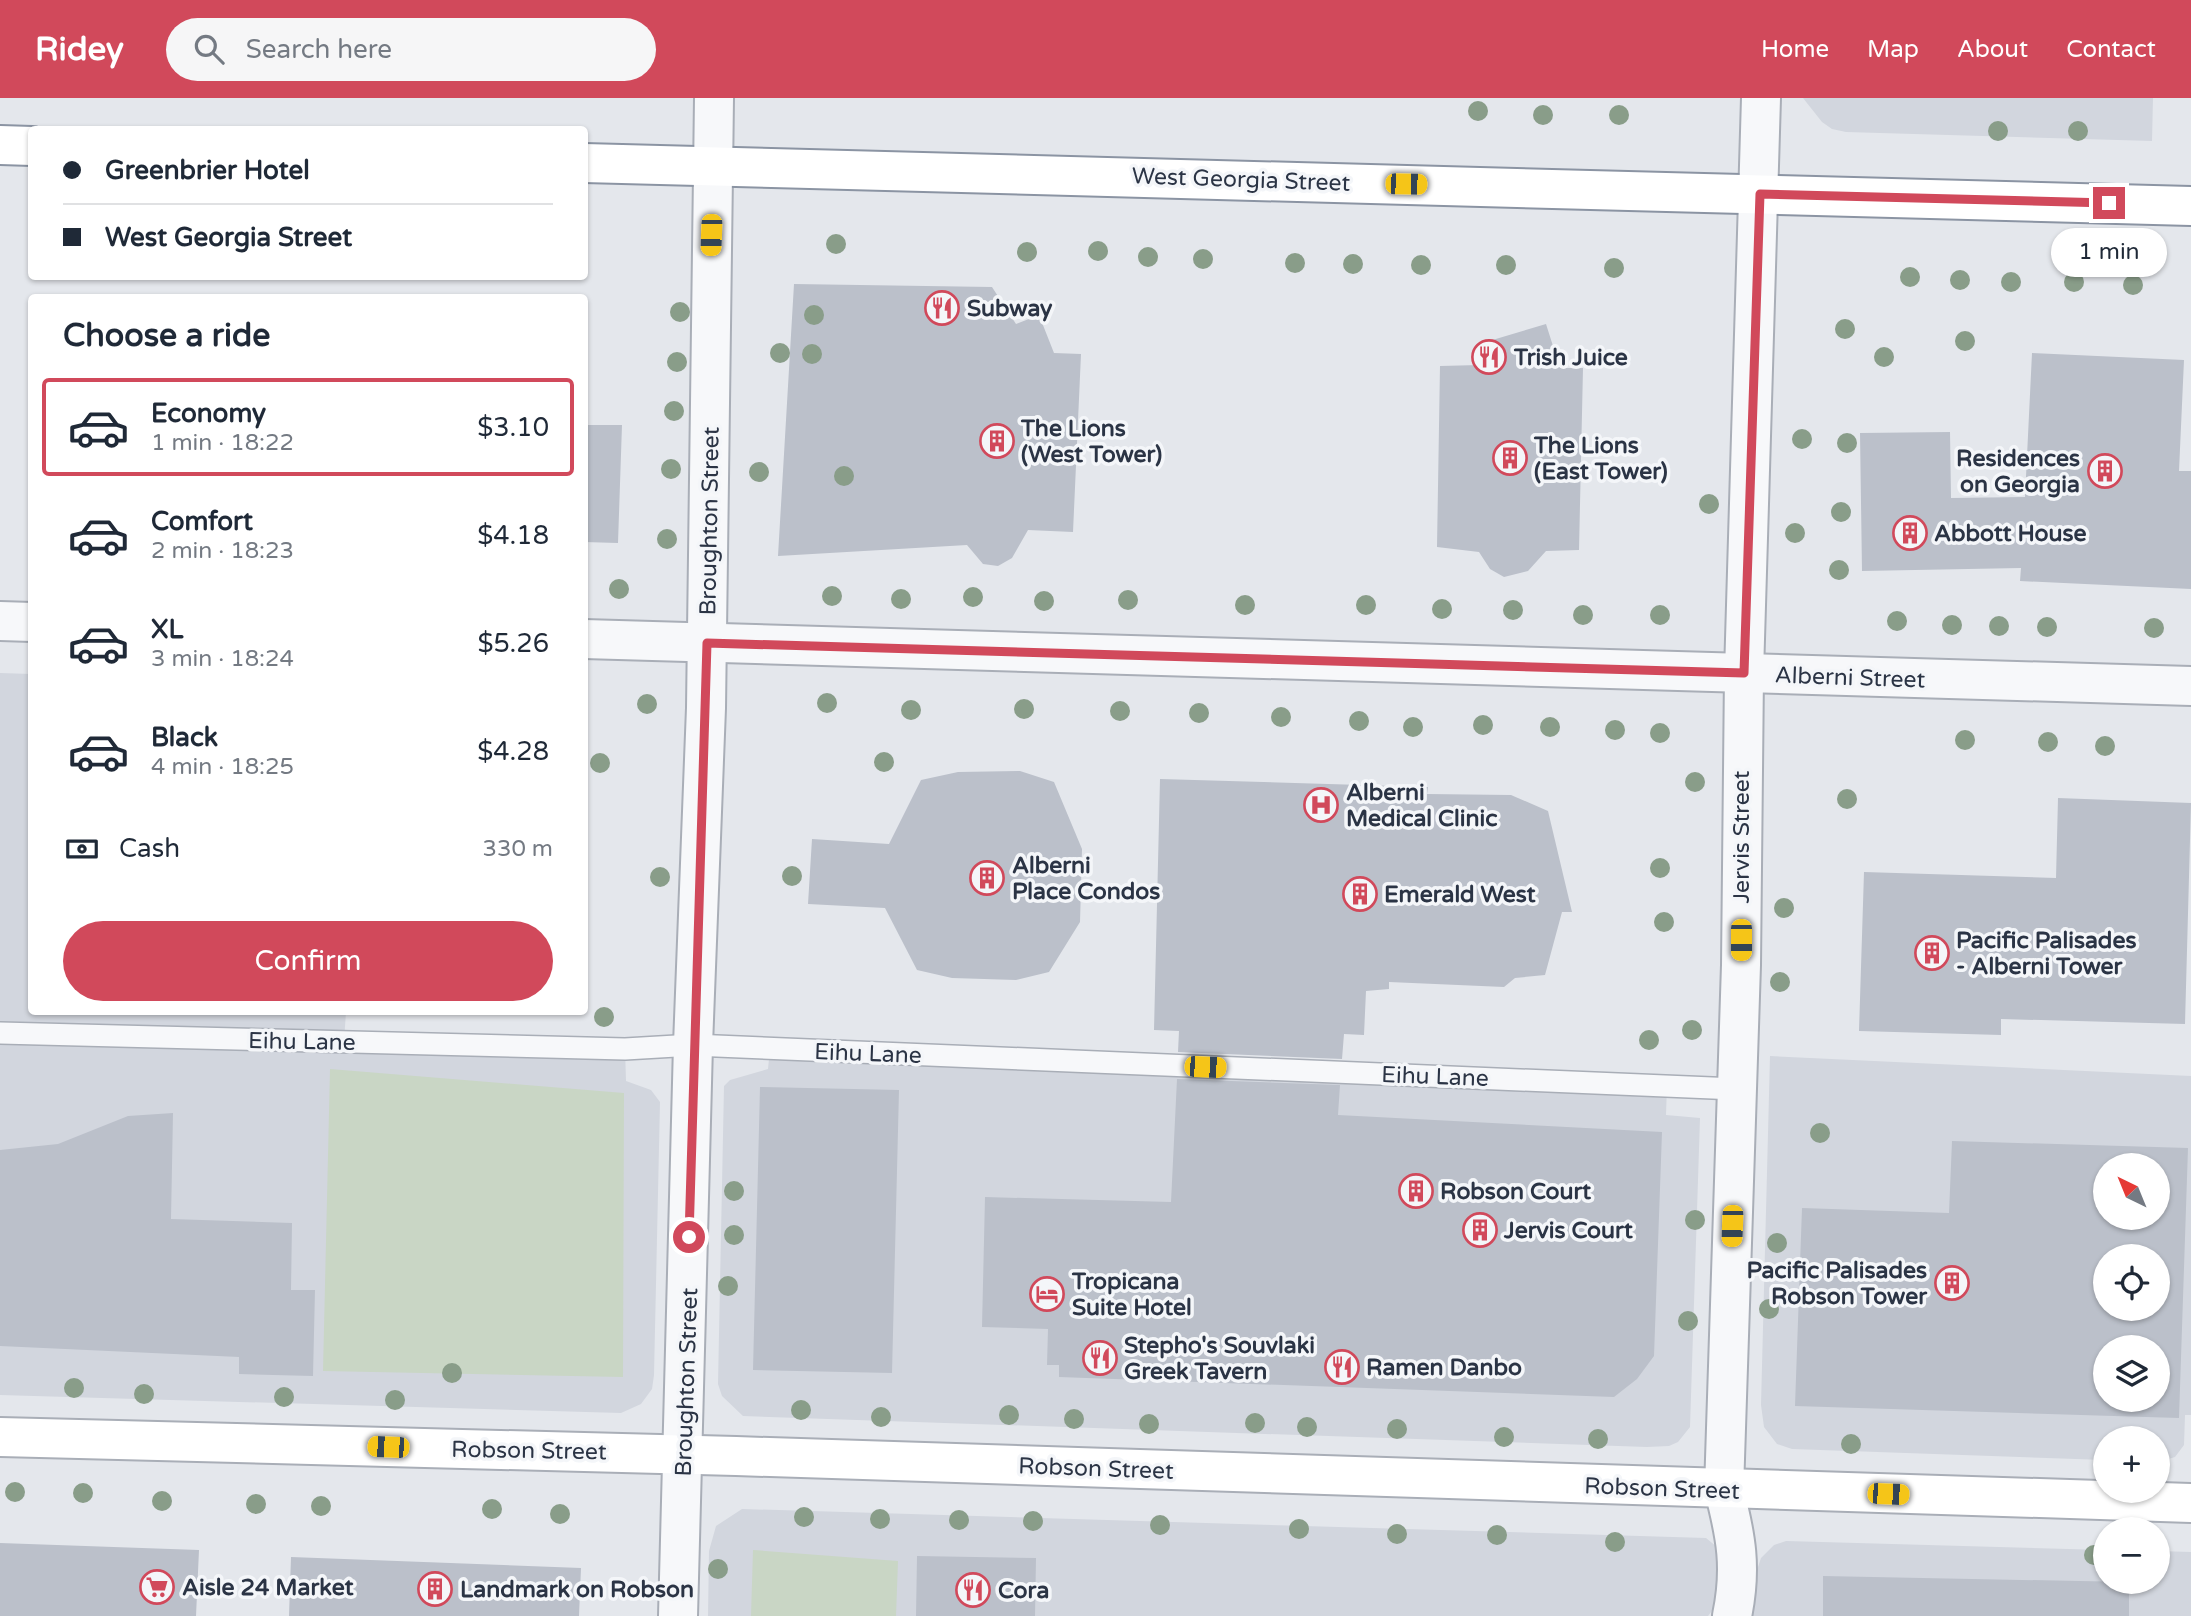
<!DOCTYPE html>
<meta charset="utf-8">
<style>
:root{--surface:#fff;--page:#f6f6f7;--text:#1f2937;--muted:#747a83;--line:#e0e1e3;--accent:#d1495b}
body{margin:0;font-family:"Varela Round",sans-serif;background:var(--page);color:var(--text);height:100vh;display:flex;flex-direction:column;font-size:26px;white-space:nowrap}
*{box-sizing:border-box;margin:0}
p{font-size:23px;color:var(--muted)}
.icon{flex:none;width:38px;height:38px;fill:none;stroke:currentColor;stroke-width:2;stroke-linecap:round;stroke-linejoin:round}
.map{position:relative;flex:1;overflow:hidden}
.panel{position:absolute;left:28px;top:196px;width:560px;height:721px;display:flex;flex-direction:column;background:var(--surface);border-radius:7px;box-shadow:0 2px 5px #0004}
.panel>*{flex:none}
.banner{position:absolute;left:28px;top:28px;width:560px;height:154px;border-radius:7px;box-shadow:0 2px 5px #0004;display:grid;align-content:center;height:154px;padding:0 35px;background:var(--surface)}
.needle{width:46px;rotate:317deg}
.buttons{position:absolute;left:2093px;top:1055px;display:grid;gap:14px}
.buttons a{display:grid;place-items:center;width:77px;height:77px;border-radius:50%;background:var(--surface);box-shadow:0 2px 5px #0004;font-size:35px}
.end{position:absolute;width:32px;height:32px;margin:-16px;border:9px solid #d1495b;background:#fff;box-shadow:0 0 0 4px #fff}
.from{border-radius:50%}
.bubble{position:absolute;height:49px;border-radius:24px;background:var(--surface);box-shadow:0 2px 5px #0004;font-size:23px;font-weight:600;line-height:49px;text-align:center}
.car{position:absolute;width:21px;height:42px;margin:-21px -10px;border-radius:9px;box-shadow:0 0 5px 2px #0007;background:linear-gradient(#f5c518 24%,#345 0 40%,#f5c518 0 76%,#345 0 86%,#f5c518 0)}
.banner b{display:flex;align-items:center;gap:24px;height:66px;font-size:26px}
.banner b+b{border-top:2px solid var(--line)}
.banner i{width:18px;height:18px;background:var(--text)}
ul{padding:0;list-style:none}
li{display:flex;align-items:center;gap:21px;height:98px;margin:0 14px 10px;padding:0 21px;border:4px solid transparent;border-radius:7px}
li div{flex:1}
li b{display:block;font-size:26px}
li em{font-style:normal;font-weight:600}
li.current{border-color:var(--accent)}
li>.icon{width:63px;height:63px;stroke-width:1.5}
h2{padding:0 35px;font-size:32px;line-height:84px}
.pay{display:flex;align-items:center;gap:18px;height:77px;padding:0 35px;font-size:26px}
.pay p{margin-inline-start:auto}
.button{display:flex;gap:14px;margin-top:auto;padding:14px 35px}
.button a{flex:1;height:80px;border-radius:42px;background:var(--accent);color:#fff;font-size:28px;font-weight:600;line-height:80px;text-align:center}
header{display:flex;align-items:center;gap:42px;box-sizing:border-box;height:98px;padding:0 35px;background:var(--accent);color:#fff}
header strong{font-size:33px}
nav{display:flex;gap:38px;margin-inline-start:auto;font-size:24px}
.search{width:490px;height:63px;background:var(--page);display:flex;align-items:center;gap:18px;box-sizing:border-box;padding:0 24px;border-radius:38px;color:var(--muted);font-size:26px}
.map>svg:first-child{display:block}
.built{fill:#d2d6de;fill-rule:evenodd}
.green{fill:#c9d6c5}
.building{fill:#bbc0ca;fill-rule:evenodd}
.lines{fill:none;stroke-linecap:round;stroke-linejoin:round}
.service-casing{stroke:#a9aeb7;stroke-width:24}
.minor-casing{stroke:#a9aeb7;stroke-width:42}
.tertiary-casing{stroke:#a9aeb7;stroke-width:42}
.secondary-casing{stroke:#a9aeb7;stroke-width:42}
.trunk-casing{stroke:#8b94a3;stroke-width:42}
.service{stroke:#f7f8fa;stroke-width:21}
.minor{stroke:#f7f8fa;stroke-width:38}
.tertiary{stroke:#f7f8fa;stroke-width:38}
.secondary{stroke:#fff;stroke-width:38}
.trunk{stroke:#fff;stroke-width:38}
.tree{fill:#899d89}
.route{stroke:#d1495b;stroke-width:9}
.labels{text-anchor:middle;stroke-width:7;stroke-linejoin:round;paint-order:stroke}
.street-label{font-size:23px;fill:#2b3445;stroke:#f4f6f9}
.poi-label{font-size:23px;font-weight:bold;fill:#2b3445;stroke:#f4f6f9;text-anchor:start}
</style>
<header>
<strong>Ridey</strong>
<div class="search"><svg class="icon" aria-label="search" viewBox="0 0 24 24"><circle cx="10" cy="10" r="6"/><path d="M15 15l6 6"/></svg>Search here</div>
<nav><a>Home</a><a>Map</a><a>About</a><a>Contact</a></nav>
</header>
<div class="map">
<svg width="2191" height="1518" viewBox="0 0 2191 1518">
<rect width="100%" height="100%" fill="#e4e7ec"/>
<path class="built" d="M1803 0H2153L2152 43 1846 34 1832 31 1822 24Z
M0 575 31 576 32 914H346L344 943 625 951 626 983 651 992 660 1004 654 1277 652 1291 641 1306 621 1315 0 1297Z
M770 951 1667 987 1666 1017 1700 1020 1690 1329 1678 1344 1669 1348 1647 1349 743 1318 722 1298 718 1286 724 988 730 982 768 971Z
M1770 958 2191 978V1317H2185L2184 1347 2175 1359 2158 1364V1340H2105V1362L1792 1351 1777 1346 1764 1329 1761 1307ZM2105 1068H2158V1120H2105ZM2105 1158H2158V1211H2105ZM2105 1250H2158V1302H2105Z
M742 1411 1706 1440 1717 1449 1719 1457 1718 1505 1708 1518H708L709 1453 716 1428Z
M1786 1443 2105 1452V1484H2158V1453L2191 1454V1518H1753V1484L1761 1460 1774 1447Z"/>
<path class="green" d="M330 971 624 995 623 1279 323 1273Z
M753 1452 898 1463 896 1518H751Z"/>
<path class="building" d="M794 186 992 189 1016 226 1039 217 1054 255 1081 256 1073 434 1028 432 1012 460 998 468 983 466 967 447 778 458Z
M1546 226 1560 270H1583L1579 452 1546 453 1528 473 1504 479 1490 471 1479 454 1437 449 1440 268 1479 267V246Z
M2032 255 2184 262 2179 373H2191V491L2020 483 2021 470 1862 473 1860 335 1950 334 1951 400 2025 399Z
M584 327H622L618 445 584 444Z
M1020 673 1054 684 1082 751 1080 824 1049 874 1016 882 952 880 917 872 885 810 808 806 812 741 889 746 921 682 958 674Z
M1160 681 1428 689 1427 696 1511 697 1548 713 1572 814H1562L1545 877 1515 880 1504 889 1389 884V891L1366 893 1364 937 1344 936 1342 961 1178 954 1179 933 1154 932Z
M2058 700 2191 705 2185 926 2001 921V937L1859 933 1864 774 2056 780Z
M1177 981 1340 987 1338 1017 1662 1034 1654 1258 1637 1281 1614 1299 1059 1279V1267H1047L1048 1231 982 1229 985 1099 1171 1104Z
M760 989 899 992 892 1275 753 1272Z
M173 1015 171 1121 292 1125 291 1192H315L313 1278 239 1276V1259L0 1248V1052L58 1046 128 1018Z
M1952 1043 2188 1050 2179 1320 1795 1308 1802 1110 1949 1115ZM2105 1068H2158V1120H2105ZM2105 1158H2158V1211H2105ZM2105 1250H2158V1302H2105Z
M0 1445 199 1452 196 1518H0Z
M917 1458 1036 1460 1035 1518H916Z
M291 1459 581 1470 579 1518H289Z
M1823 1478 2129 1484V1518H1823Z"/>
<g class="lines">
<g class="service-casing">
<path id="service" d="M0 935 625 951 693 947 1736 991"/>
</g>
<g class="minor-casing">
<path id="minor" d="M678 1518 693 947 706 610 714 0
M1732 1518C1742 1470 1736 1438 1724 1392L1741 867 1744 575 1761 0"/>
</g>
<g class="tertiary-casing">
<path id="tertiary" d="M0 523 32 524
M584 541 2191 588"/>
</g>
<g class="secondary-casing">
<path id="secondary" d="M0 1339 736 1358 2191 1405"/>
</g>
<g class="trunk-casing">
<path id="trunk" d="M0 47 32 48
M584 65 2191 108"/>
</g>
<use href="#service" class="service"/>
<use href="#minor" class="minor"/>
<use href="#tertiary" class="tertiary"/>
<use href="#secondary" class="secondary"/>
<use href="#trunk" class="trunk"/>
</g>
<g class="tree">
<circle cx="1478" cy="13" r="10"/>
<circle cx="1543" cy="17" r="10"/>
<circle cx="1619" cy="17" r="10"/>
<circle cx="1998" cy="33" r="10"/>
<circle cx="2078" cy="33" r="10"/>
<circle cx="836" cy="146" r="10"/>
<circle cx="1098" cy="153" r="10"/>
<circle cx="1027" cy="154" r="10"/>
<circle cx="1148" cy="159" r="10"/>
<circle cx="1203" cy="161" r="10"/>
<circle cx="1295" cy="165" r="10"/>
<circle cx="1353" cy="166" r="10"/>
<circle cx="1421" cy="167" r="10"/>
<circle cx="1506" cy="167" r="10"/>
<circle cx="1614" cy="170" r="10"/>
<circle cx="1910" cy="179" r="10"/>
<circle cx="1960" cy="182" r="10"/>
<circle cx="2011" cy="184" r="10"/>
<circle cx="2074" cy="184" r="10"/>
<circle cx="2133" cy="187" r="10"/>
<circle cx="680" cy="214" r="10"/>
<circle cx="814" cy="217" r="10"/>
<circle cx="1845" cy="231" r="10"/>
<circle cx="1965" cy="243" r="10"/>
<circle cx="780" cy="255" r="10"/>
<circle cx="812" cy="256" r="10"/>
<circle cx="1884" cy="259" r="10"/>
<circle cx="677" cy="264" r="10"/>
<circle cx="674" cy="313" r="10"/>
<circle cx="1802" cy="341" r="10"/>
<circle cx="1847" cy="345" r="10"/>
<circle cx="671" cy="371" r="10"/>
<circle cx="759" cy="374" r="10"/>
<circle cx="844" cy="378" r="10"/>
<circle cx="1709" cy="406" r="10"/>
<circle cx="1841" cy="414" r="10"/>
<circle cx="1795" cy="435" r="10"/>
<circle cx="667" cy="441" r="10"/>
<circle cx="1839" cy="472" r="10"/>
<circle cx="619" cy="491" r="10"/>
<circle cx="832" cy="498" r="10"/>
<circle cx="973" cy="499" r="10"/>
<circle cx="901" cy="501" r="10"/>
<circle cx="1128" cy="502" r="10"/>
<circle cx="1044" cy="503" r="10"/>
<circle cx="1245" cy="507" r="10"/>
<circle cx="1366" cy="507" r="10"/>
<circle cx="1442" cy="511" r="10"/>
<circle cx="1513" cy="512" r="10"/>
<circle cx="1583" cy="517" r="10"/>
<circle cx="1660" cy="517" r="10"/>
<circle cx="1897" cy="523" r="10"/>
<circle cx="1952" cy="527" r="10"/>
<circle cx="1999" cy="528" r="10"/>
<circle cx="2047" cy="529" r="10"/>
<circle cx="2154" cy="530" r="10"/>
<circle cx="827" cy="605" r="10"/>
<circle cx="647" cy="606" r="10"/>
<circle cx="1024" cy="611" r="10"/>
<circle cx="911" cy="612" r="10"/>
<circle cx="1120" cy="613" r="10"/>
<circle cx="1199" cy="615" r="10"/>
<circle cx="1281" cy="619" r="10"/>
<circle cx="1359" cy="623" r="10"/>
<circle cx="1483" cy="627" r="10"/>
<circle cx="1413" cy="629" r="10"/>
<circle cx="1550" cy="629" r="10"/>
<circle cx="1615" cy="632" r="10"/>
<circle cx="1660" cy="635" r="10"/>
<circle cx="1965" cy="642" r="10"/>
<circle cx="2048" cy="644" r="10"/>
<circle cx="2105" cy="648" r="10"/>
<circle cx="884" cy="664" r="10"/>
<circle cx="600" cy="665" r="10"/>
<circle cx="1695" cy="684" r="10"/>
<circle cx="1847" cy="701" r="10"/>
<circle cx="1660" cy="770" r="10"/>
<circle cx="792" cy="778" r="10"/>
<circle cx="660" cy="779" r="10"/>
<circle cx="1784" cy="810" r="10"/>
<circle cx="1664" cy="824" r="10"/>
<circle cx="1780" cy="884" r="10"/>
<circle cx="604" cy="919" r="10"/>
<circle cx="1692" cy="932" r="10"/>
<circle cx="1649" cy="942" r="10"/>
<circle cx="1820" cy="1035" r="10"/>
<circle cx="734" cy="1093" r="10"/>
<circle cx="1695" cy="1122" r="10"/>
<circle cx="734" cy="1137" r="10"/>
<circle cx="1777" cy="1145" r="10"/>
<circle cx="728" cy="1188" r="10"/>
<circle cx="1769" cy="1211" r="10"/>
<circle cx="1688" cy="1223" r="10"/>
<circle cx="452" cy="1275" r="10"/>
<circle cx="74" cy="1290" r="10"/>
<circle cx="144" cy="1296" r="10"/>
<circle cx="284" cy="1299" r="10"/>
<circle cx="395" cy="1302" r="10"/>
<circle cx="801" cy="1312" r="10"/>
<circle cx="1009" cy="1317" r="10"/>
<circle cx="881" cy="1319" r="10"/>
<circle cx="1074" cy="1321" r="10"/>
<circle cx="1255" cy="1325" r="10"/>
<circle cx="1149" cy="1326" r="10"/>
<circle cx="1307" cy="1329" r="10"/>
<circle cx="1397" cy="1331" r="10"/>
<circle cx="1504" cy="1339" r="10"/>
<circle cx="1598" cy="1341" r="10"/>
<circle cx="1851" cy="1346" r="10"/>
<circle cx="15" cy="1394" r="10"/>
<circle cx="83" cy="1395" r="10"/>
<circle cx="162" cy="1403" r="10"/>
<circle cx="256" cy="1406" r="10"/>
<circle cx="321" cy="1408" r="10"/>
<circle cx="492" cy="1411" r="10"/>
<circle cx="560" cy="1416" r="10"/>
<circle cx="804" cy="1419" r="10"/>
<circle cx="880" cy="1421" r="10"/>
<circle cx="959" cy="1422" r="10"/>
<circle cx="1033" cy="1423" r="10"/>
<circle cx="1160" cy="1427" r="10"/>
<circle cx="1299" cy="1431" r="10"/>
<circle cx="1397" cy="1436" r="10"/>
<circle cx="1497" cy="1437" r="10"/>
<circle cx="1615" cy="1444" r="10"/>
<circle cx="2094" cy="1457" r="10"/>
<circle cx="718" cy="1471" r="10"/>
</g>
<g class="lines">
<path class="route" d="M689 1139 707 545 1744 575 1760 96 2109 105"/>
</g>
<defs>
<g id="restaurant-ring" transform="scale(1.75)"><circle r="9.5" fill="#f4f6f9" stroke="#d1495b" stroke-width="1.5"/><path d="M-5-6h1v4h1v-4h1v4h1v-4h1v5L-1.5 .5V6h-2V.5L-5-1ZM5-6V6H3V1.5H1.5Q1.5-4 5-6Z" fill="#d1495b"/></g>
<g id="building-ring" transform="scale(1.75)"><circle r="9.5" fill="#f4f6f9" stroke="#d1495b" stroke-width="1.5"/><path d="M-4-6H4V6H1V3H-1V6H-4ZM-2.5-4.3h1.7v1.8h-1.7ZM.8-4.3h1.7v1.8H.8ZM-2.5-1h1.7V.8h-1.7ZM.8-1h1.7V.8H.8Z" fill="#d1495b"/></g>
<g id="hospital-ring" transform="scale(1.75)"><circle r="9.5" fill="#f4f6f9" stroke="#d1495b" stroke-width="1.5"/><path d="M-5-5h3v3.5h4V-5h3V5h-3V1.5h-4V5h-3Z" fill="#d1495b"/></g>
<g id="hotel-ring" transform="scale(1.75)"><circle r="9.5" fill="#f4f6f9" stroke="#d1495b" stroke-width="1.5"/><path d="M-6-4.5h1.5V1H6V5H4.5V3h-9V5H-6ZM-4 0a1.8 1.8 0 1 1 3.6 0ZM.5 0V-2.5h3Q6-2.5 6 0Z" fill="#d1495b"/></g>
<g id="supermarket-ring" transform="scale(1.75)"><circle r="9.5" fill="#f4f6f9" stroke="#d1495b" stroke-width="1.5"/><path d="M-6-5.5h2.5l.6 2H6L4.5 2H-2.5L-4.4-4H-6ZM-1.5 3.2a1.3 1.3 0 1 0 .1 0ZM3 3.2a1.3 1.3 0 1 0 .1 0Z" fill="#d1495b"/></g>
</defs>
<g fill-rule="evenodd">
<use href="#restaurant-ring" x="942" y="210"/>
<use href="#restaurant-ring" x="1489" y="259"/>
<use href="#building-ring" x="997" y="343"/>
<use href="#building-ring" x="1510" y="360"/>
<use href="#building-ring" x="2105" y="373"/>
<use href="#building-ring" x="1910" y="435"/>
<use href="#hospital-ring" x="1321" y="707"/>
<use href="#building-ring" x="987" y="780"/>
<use href="#building-ring" x="1360" y="796"/>
<use href="#building-ring" x="1932" y="855"/>
<use href="#building-ring" x="1416" y="1093"/>
<use href="#building-ring" x="1480" y="1132"/>
<use href="#building-ring" x="1952" y="1185"/>
<use href="#hotel-ring" x="1047" y="1196"/>
<use href="#restaurant-ring" x="1100" y="1260"/>
<use href="#restaurant-ring" x="1342" y="1269"/>
<use href="#supermarket-ring" x="157" y="1489"/>
<use href="#building-ring" x="435" y="1491"/>
<use href="#restaurant-ring" x="973" y="1492"/>
</g>
<g class="labels">
<g class="street-label">
<text transform="translate(1241 81) rotate(2)" y="8">West Georgia Street</text>
<text transform="translate(709 423) rotate(-89)" y="8">Broughton Street</text>
<text transform="translate(1850 579) rotate(2)" y="8">Alberni Street</text>
<text transform="translate(1741 739) rotate(-90)" y="8">Jervis Street</text>
<text transform="translate(302 943) rotate(1)" y="8">Eihu Lane</text>
<text transform="translate(868 955) rotate(2)" y="8">Eihu Lane</text>
<text transform="translate(1435 978) rotate(2)" y="8">Eihu Lane</text>
<text transform="translate(686 1284) rotate(-88)" y="8">Broughton Street</text>
<text transform="translate(529 1352) rotate(1)" y="8">Robson Street</text>
<text transform="translate(1096 1370) rotate(2)" y="8">Robson Street</text>
<text transform="translate(1662 1390) rotate(2)" y="8">Robson Street</text>
</g>
<g class="poi-label">
<text x="967" y="218">Subway</text>
<text x="1514" y="267">Trish Juice</text>
<text x="1021" y="338">The Lions<tspan x="1021" dy="26">(West Tower)</tspan></text>
<text x="1534" y="355">The Lions<tspan x="1534" dy="26">(East Tower)</tspan></text>
<text x="2080" y="368" text-anchor="end">Residences<tspan x="2080" dy="26">on Georgia</tspan></text>
<text x="1934" y="443">Abbott House</text>
<text x="1346" y="702">Alberni<tspan x="1346" dy="26">Medical Clinic</tspan></text>
<text x="1012" y="775">Alberni<tspan x="1012" dy="26">Place Condos</tspan></text>
<text x="1384" y="804">Emerald West</text>
<text x="1956" y="850">Pacific Palisades<tspan x="1956" dy="26">- Alberni Tower</tspan></text>
<text x="1440" y="1101">Robson Court</text>
<text x="1504" y="1140">Jervis Court</text>
<text x="1927" y="1180" text-anchor="end">Pacific Palisades<tspan x="1927" dy="26">Robson Tower</tspan></text>
<text x="1072" y="1191">Tropicana<tspan x="1072" dy="26">Suite Hotel</tspan></text>
<text x="1124" y="1255">Stepho's Souvlaki<tspan x="1124" dy="26">Greek Tavern</tspan></text>
<text x="1366" y="1277">Ramen Danbo</text>
<text x="182" y="1497">Aisle 24 Market</text>
<text x="460" y="1499">Landmark on Robson</text>
<text x="998" y="1500">Cora</text>
</g>
</g>
</svg>
<div class="buttons">
<a><svg class="needle" viewBox="-14 -14 28 28"><path d="M0-13l5 13h-10z" fill="#e53935"/><path d="M0 13l5-13h-10z" fill="#747a83"/></svg></a>
<a><svg class="icon" aria-label="locate" viewBox="0 0 24 24"><circle cx="12" cy="12" r="6"/><path d="M12 2v4M12 18v4M2 12h4M18 12h4"/></svg></a>
<a><svg class="icon" aria-label="layers" viewBox="0 0 24 24"><path d="M12 4l9 5-9 5-9-5zM3 14l9 5 9-5"/></svg></a>
<a>+</a>
<a>−</a>
</div>
<i class="end from" style="left:689px;top:1139px"></i>
<i class="end" style="left:2109px;top:105px"></i>
<div class="bubble" style="left:2051px;top:130px;width:116px">1 min</div>
<i class="car" style="left:1406px;top:86px;rotate:91deg"></i>
<i class="car" style="left:711px;top:137px;rotate:182deg"></i>
<i class="car" style="left:1741px;top:842px;rotate:180deg"></i>
<i class="car" style="left:1205px;top:969px;rotate:92deg"></i>
<i class="car" style="left:1732px;top:1128px;rotate:182deg"></i>
<i class="car" style="left:388px;top:1349px;rotate:272deg"></i>
<i class="car" style="left:1888px;top:1396px;rotate:92deg"></i>
<div class="banner">
<b><i class="from"></i>Greenbrier Hotel</b>
<b><i></i>West Georgia Street</b>
</div>
<section class="panel">
<h2>Choose a ride</h2>
<ul>
<li class="current"><svg class="icon" aria-label="car" viewBox="0 0 24 24"><path d="M5 17H2v-5l4-1 3-4h7l3 4 3 1v5h-3M9 17h6M6 11h13"/><circle cx="7" cy="17" r="2"/><circle cx="17" cy="17" r="2"/></svg><div><b>Economy</b><p>1 min · 18:22</p></div><em>$3.10</em></li>
<li><svg class="icon" aria-label="car" viewBox="0 0 24 24"><path d="M5 17H2v-5l4-1 3-4h7l3 4 3 1v5h-3M9 17h6M6 11h13"/><circle cx="7" cy="17" r="2"/><circle cx="17" cy="17" r="2"/></svg><div><b>Comfort</b><p>2 min · 18:23</p></div><em>$4.18</em></li>
<li><svg class="icon" aria-label="car" viewBox="0 0 24 24"><path d="M5 17H2v-5l4-1 3-4h7l3 4 3 1v5h-3M9 17h6M6 11h13"/><circle cx="7" cy="17" r="2"/><circle cx="17" cy="17" r="2"/></svg><div><b>XL</b><p>3 min · 18:24</p></div><em>$5.26</em></li>
<li><svg class="icon" aria-label="car" viewBox="0 0 24 24"><path d="M5 17H2v-5l4-1 3-4h7l3 4 3 1v5h-3M9 17h6M6 11h13"/><circle cx="7" cy="17" r="2"/><circle cx="17" cy="17" r="2"/></svg><div><b>Black</b><p>4 min · 18:25</p></div><em>$4.28</em></li>
</ul>
<div class="pay"><svg class="icon" aria-label="cash" viewBox="0 0 24 24"><path d="M3 7h18v10H3z"/><circle cx="12" cy="12" r="2"/></svg>Cash<p>330 m</p></div>
<div class="button"><a>Confirm</a></div>
</section>
</div>
